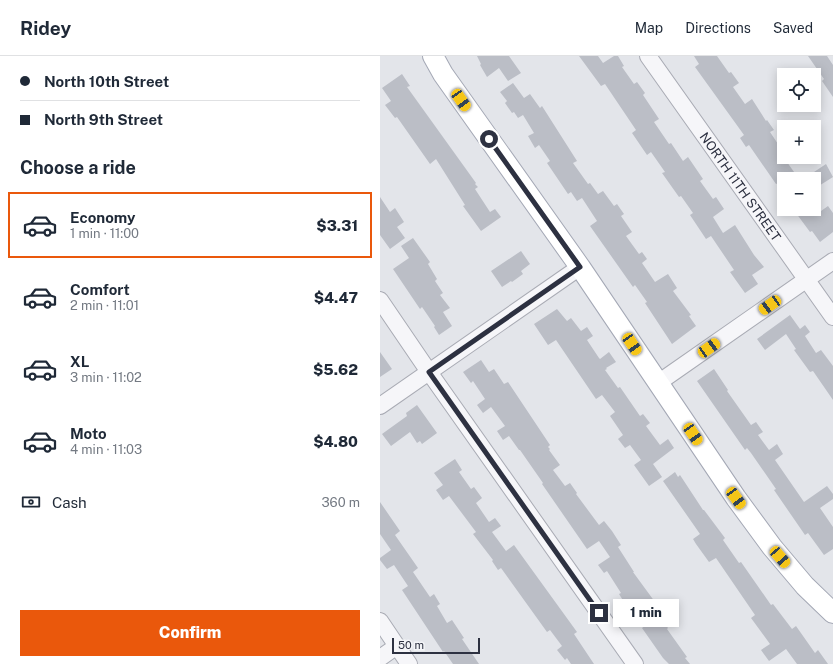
<!DOCTYPE html>
<meta charset="utf-8">
<style>
:root{--surface:#fff;--page:#f6f6f7;--text:#1f2937;--muted:#747a83;--line:#e0e1e3;--accent:#ea580c}
body{margin:0;font-family:"Public Sans",sans-serif;background:var(--page);color:var(--text);height:100vh;display:flex;flex-direction:column;font-size:15px;white-space:nowrap}
*{box-sizing:border-box;margin:0}
p{font-size:13px;color:var(--muted)}
.icon{flex:none;width:22px;height:22px;fill:none;stroke:currentColor;stroke-width:2;stroke-linecap:round;stroke-linejoin:round}
.map{position:relative;flex:1;overflow:hidden}
.panel{display:flex;flex-direction:column;background:var(--surface);width:380px}
.panel>*{flex:none}
.guide{display:grid;align-content:center;height:88px;padding:0 20px;background:var(--surface)}
.fabs{position:absolute;left:397px;top:12px;display:grid;gap:8px}
.fabs a{display:grid;place-items:center;width:44px;height:44px;border-radius:0px;background:var(--surface);box-shadow:0 2px 10px #0003;font-size:20px}
.scale{position:absolute;left:12px;bottom:10px;width:88px;box-sizing:border-box;padding-left:4px;border:2px solid #2d3141;border-top:0;font-size:11px;line-height:14px;white-space:nowrap;color:#2d3141;-webkit-text-stroke:3px #f3f4f7;paint-order:stroke}
.end{position:absolute;width:18px;height:18px;margin:-9px;border:5px solid #2d3141;background:#fff;box-shadow:0 0 0 2px #fff}
.from{border-radius:50%}
.bubble{position:absolute;height:28px;border-radius:0px;background:var(--surface);box-shadow:0 2px 10px #0003;font-size:13px;font-weight:800;line-height:28px;text-align:center}
.car{position:absolute;width:12px;height:24px;margin:-12px -6px;border-radius:5px;box-shadow:0 0 3px 1px #0007;background:linear-gradient(#f5c518 24%,#345 0 40%,#f5c518 0 76%,#345 0 86%,#f5c518 0)}
.guide b{display:flex;align-items:center;gap:14px;height:38px;font-size:15px}
.guide b+b{border-top:1px solid var(--line)}
.guide i{width:10px;height:10px;background:var(--text)}
ul{padding:0;list-style:none}
li{display:flex;align-items:center;gap:12px;height:66px;margin:0 8px 6px;padding:0 12px;border:2px solid transparent;border-radius:0px}
li div{flex:1}
li b{display:block;font-size:15px}
li em{font-style:normal;font-weight:800}
li.selected{border-color:var(--accent)}
li>.icon{width:36px;height:36px;stroke-width:1.5}
h2{padding:0 20px;font-size:18px;line-height:48px}
.pay{display:flex;align-items:center;gap:10px;height:44px;padding:0 20px;font-size:15px}
.pay p{margin-inline-start:auto}
.action{display:flex;gap:8px;margin-top:auto;padding:8px 20px}
.action a{flex:1;height:46px;border-radius:0px;background:var(--accent);color:#fff;font-size:16px;font-weight:800;line-height:46px;text-align:center}
header{display:flex;align-items:center;gap:24px;box-sizing:border-box;height:56px;padding:0 20px;background:var(--surface);border-bottom:1px solid var(--line)}
header strong{font-size:19px}
nav{display:flex;gap:22px;margin-inline-start:auto;font-size:14px}
main{display:flex;flex:1;min-height:0}
.map>svg:first-child{display:block}
.building{fill:#bbbec6}
.lines{fill:none;stroke-linecap:round;stroke-linejoin:round}
.minor-casing{stroke:#a9abb4;stroke-width:18}
.major-casing{stroke:#a4a8b5;stroke-width:22}
.minor{stroke:#f6f6f9;stroke-width:16}
.major{stroke:#fff;stroke-width:20}
.route{stroke:#2d3141;stroke-width:5}
.labels{text-anchor:middle;stroke-width:3;stroke-linejoin:round;paint-order:stroke}
.street-label{font-size:13px;fill:#2d3141;stroke:#f3f4f7}
</style>
<header>
<strong>Ridey</strong>
<nav><a>Map</a><a>Directions</a><a>Saved</a></nav>
</header>
<main>
<section class="panel">
<div class="guide">
<b><i class="from"></i>North 10th Street</b>
<b><i></i>North 9th Street</b>
</div>
<h2>Choose a ride</h2>
<ul>
<li class="selected"><svg class="icon" aria-label="car" viewBox="0 0 24 24"><path d="M5 17H2v-5l4-1 3-4h7l3 4 3 1v5h-3M9 17h6M6 11h13"/><circle cx="7" cy="17" r="2"/><circle cx="17" cy="17" r="2"/></svg><div><b>Economy</b><p>1 min · 11:00</p></div><em>$3.31</em></li>
<li><svg class="icon" aria-label="car" viewBox="0 0 24 24"><path d="M5 17H2v-5l4-1 3-4h7l3 4 3 1v5h-3M9 17h6M6 11h13"/><circle cx="7" cy="17" r="2"/><circle cx="17" cy="17" r="2"/></svg><div><b>Comfort</b><p>2 min · 11:01</p></div><em>$4.47</em></li>
<li><svg class="icon" aria-label="car" viewBox="0 0 24 24"><path d="M5 17H2v-5l4-1 3-4h7l3 4 3 1v5h-3M9 17h6M6 11h13"/><circle cx="7" cy="17" r="2"/><circle cx="17" cy="17" r="2"/></svg><div><b>XL</b><p>3 min · 11:02</p></div><em>$5.62</em></li>
<li><svg class="icon" aria-label="car" viewBox="0 0 24 24"><path d="M5 17H2v-5l4-1 3-4h7l3 4 3 1v5h-3M9 17h6M6 11h13"/><circle cx="7" cy="17" r="2"/><circle cx="17" cy="17" r="2"/></svg><div><b>Moto</b><p>4 min · 11:03</p></div><em>$4.80</em></li>
</ul>
<div class="pay"><svg class="icon" aria-label="cash" viewBox="0 0 24 24"><path d="M3 7h18v10H3z"/><circle cx="12" cy="12" r="2"/></svg>Cash<p>360 m</p></div>
<div class="action"><a>Confirm</a></div>
</section>
<div class="map">
<svg width="453" height="608" viewBox="0 0 453 608">
<rect width="100%" height="100%" fill="#e3e5ea"/>
<path class="building" d="M97 0H129L141 17 128 25 119 12 107 21 100 9 101 8Z
M199 0H218L223 7 234 0H238L244 10 242 11 254 28 257 26 265 37 263 39 279 63 274 66 289 88 291 87 303 105 308 101 323 123 320 125 333 143 336 141 344 153 333 161 343 177 355 169 374 199 384 211 372 219 378 228 365 237 350 216 354 214 331 180 326 183 310 159 313 157 301 140 299 141 282 117 285 116 271 96 267 99 252 77 256 74 225 28 221 30Z
M314 0H337L349 17 351 16 359 27 353 31 365 48 372 43 386 65 387 64 394 74 390 76 400 91 397 92 419 123H404V127L401 129 399 127 396 128 369 89 366 91 360 82 364 79 315 11 319 8Z
M428 0H447L453 9V41L442 25 444 23Z
M22 18 30 30 27 31 96 127 95 128 98 131 95 133 110 156 115 153 121 161 101 175 83 150 85 149 56 103 50 108 17 61 15 62 5 49 11 45 2 32Z
M133 27 144 42 150 38 160 52 162 50 197 105 193 107 208 128 210 127 218 138 223 135 234 150 237 148 244 158 241 160 252 176 246 180 259 198 262 196 267 203 262 207 275 226 288 218 297 232 293 235 311 259 309 260 316 270 292 288 265 247 267 246 255 229 253 231 210 170 217 165 202 142 197 145 191 136 188 138 167 107 170 105 159 89 155 92 148 80 154 77 143 59 138 62 134 56 132 57 125 47 127 45 120 36Z
M446 108 453 121 434 133V116Z
M0 141 10 156 15 152 24 166 17 171 25 182 10 193 0 179Z
M448 150 453 157V176L440 186 432 175 430 176 413 153H440L441 155Z
M33 182 50 206 48 208 57 223 55 225 63 237 60 239 70 252 63 256 72 270 59 279 54 271 55 270 42 251 40 253 13 213 29 202 21 190Z
M141 195 150 208 141 215 143 218 132 226 131 225 122 231 111 215Z
M177 253 187 265 191 262 201 275 207 271 213 280 207 284 219 302 220 303 229 296 236 306 226 312 227 313 225 314 238 332 240 331 260 360 263 358 270 367 266 370 280 389 288 383 294 392 273 408 282 421 269 430 254 409 261 404 250 389 245 392 238 383 243 379 230 360 235 356 222 339 216 343 176 284 168 289 154 268Z
M410 259 420 273 425 269 430 276 425 280 436 297 441 294 453 310V344L433 315 430 316 414 294 416 293 406 278 385 294 377 283Z
M0 296 12 313 0 321Z
M101 304 109 316 114 313 124 328 128 326 170 389 168 391 170 393 169 394 180 409 173 414 185 430 190 427 197 437 196 438 219 469 224 465 232 475 241 489 238 491 254 516H253L275 546 273 547 279 556 277 557 288 572 287 573 307 601 305 602 310 608H289L283 602 262 572 266 569 246 544 244 546 239 538 241 537 227 515 224 517 218 509 230 501 219 485 207 493 162 428 163 427 140 394H139L129 380 123 384 117 375 125 370 111 351 103 357 97 349 105 343 93 325 91 327 83 316Z
M334 313 348 334 347 335 371 369 376 366 383 376 378 379 389 394 397 388 403 398 395 404 424 446 447 430 453 438V443L440 452 453 471V493L444 499 428 477 425 479 394 434 396 433 371 397 367 392 365 394 317 325Z
M37 349 57 377 42 388 40 385 37 387 30 376 11 390 2 378 27 360 26 357Z
M75 403 82 414 79 416 91 433 94 431 102 442 96 447 109 466 115 462 121 470 112 476 126 495 134 489 197 576 194 578 214 608H191L187 602 185 604 177 594 182 590 170 574 167 576 121 512 118 514 112 505 113 504 93 478 96 476 69 440 63 444 56 434 63 429 54 417Z
M295 416 298 421 300 419 323 454H324L345 482 343 484 359 507 361 506 391 549 393 548 412 573 416 570 435 597 438 594 448 608H417L406 593 389 605 381 594 390 588 371 562 375 559 336 502 329 506 316 488 313 483 320 478 283 425Z
M0 446 20 475 15 479 38 512 33 516 50 541 54 538 60 548 57 550 67 567 72 564 84 582 82 583 99 608H73L64 595 63 596 22 534 28 530 14 509 7 513 0 504V502L11 494 0 478Z"/>
<g class="lines">
<g class="minor-casing">
<g id="minor">
<path id="s1" d="M268 0 453 261"/>
<path d="M0 244 49 316 255 608"/>
<path d="M278 327 453 205"/>
<path d="M0 350 200 211"/>
<path d="M0 565 29 608"/>
<path d="M0 602 17 590"/>
</g>
</g>
<g class="major-casing">
<path id="major" d="M53 0 63 18 200 211 356 442 392 491 425 530 453 557"/>
</g>
<use href="#minor" class="minor"/>
<use href="#major" class="major"/>
</g>
<g class="lines">
<path class="route" d="M109 83 200 211 49 316 219 557"/>
</g>
<g class="labels">
<g class="street-label">
<text dy="5" stroke="none"><textPath href="#s1" startOffset="160">NORTH 11TH STREET</textPath></text>
</g>
</g>
</svg>
<div class="fabs">
<a><svg class="icon" aria-label="locate" viewBox="0 0 24 24"><circle cx="12" cy="12" r="6"/><path d="M12 2v4M12 18v4M2 12h4M18 12h4"/></svg></a>
<a>+</a>
<a>−</a>
</div>
<div class="scale">50 m</div>
<i class="end from" style="left:109px;top:83px"></i>
<i class="end" style="left:219px;top:557px"></i>
<div class="bubble" style="left:233px;top:543px;width:66px">1 min</div>
<i class="car" style="left:81px;top:44px;rotate:145deg"></i>
<i class="car" style="left:390px;top:249px;rotate:235deg"></i>
<i class="car" style="left:252px;top:288px;rotate:146deg"></i>
<i class="car" style="left:329px;top:292px;rotate:55deg"></i>
<i class="car" style="left:313px;top:378px;rotate:146deg"></i>
<i class="car" style="left:356px;top:442px;rotate:144deg"></i>
<i class="car" style="left:400px;top:501px;rotate:139deg"></i>
</div>
</main>
